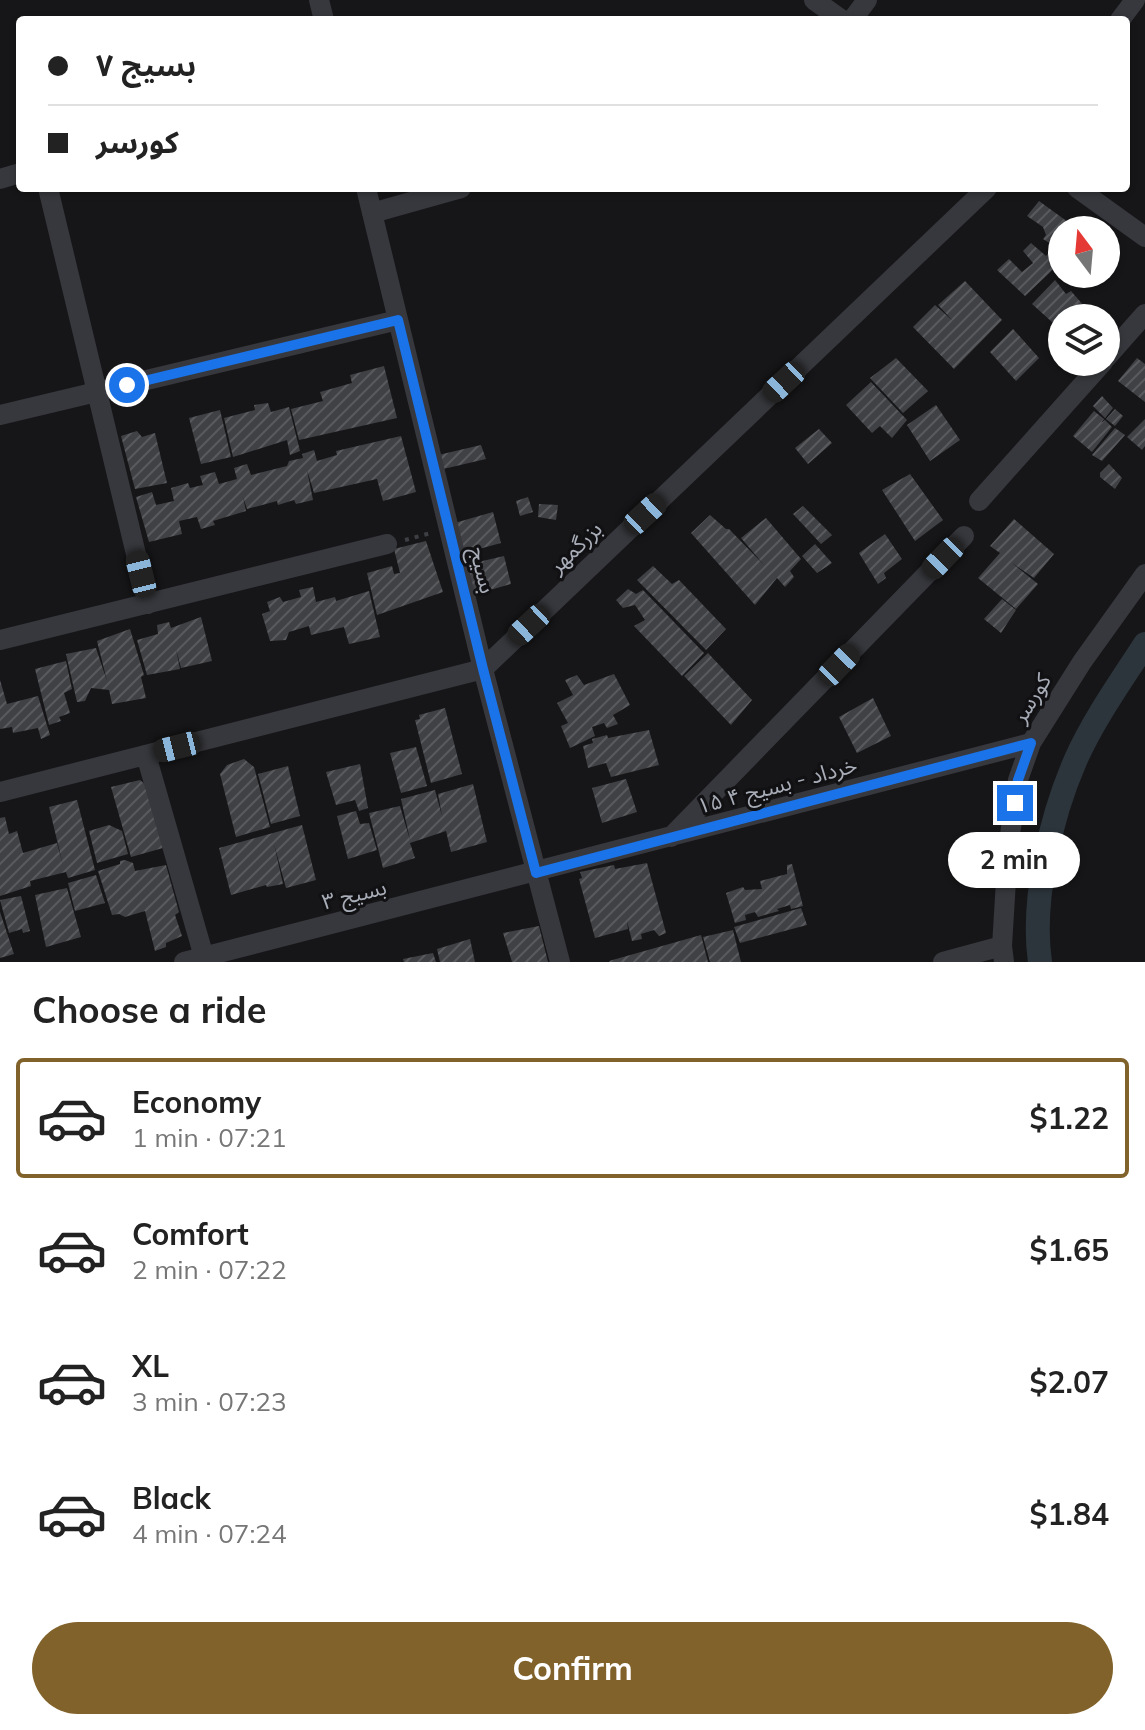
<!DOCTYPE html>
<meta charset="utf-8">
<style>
:root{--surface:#fff;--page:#f2f2f2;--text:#222;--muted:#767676;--line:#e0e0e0;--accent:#80622a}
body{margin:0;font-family:Mulish,"Noto Sans Arabic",sans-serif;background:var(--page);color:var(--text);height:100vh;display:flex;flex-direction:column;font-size:30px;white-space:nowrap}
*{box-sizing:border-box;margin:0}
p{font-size:26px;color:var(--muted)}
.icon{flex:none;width:44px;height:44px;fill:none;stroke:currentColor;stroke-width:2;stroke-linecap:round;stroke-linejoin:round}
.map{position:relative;height:962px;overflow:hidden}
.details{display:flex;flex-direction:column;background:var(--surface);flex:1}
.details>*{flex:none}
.hud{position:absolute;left:16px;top:16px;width:1114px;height:176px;border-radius:8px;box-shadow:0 2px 6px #0004;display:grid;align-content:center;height:176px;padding:0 32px;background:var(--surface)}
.needle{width:52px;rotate:344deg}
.fabs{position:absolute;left:1048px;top:216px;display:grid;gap:16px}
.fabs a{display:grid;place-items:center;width:72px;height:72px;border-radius:50%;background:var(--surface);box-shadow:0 2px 6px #0004;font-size:40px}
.end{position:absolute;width:36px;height:36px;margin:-18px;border:10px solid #1a73e8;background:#fff;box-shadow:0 0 0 4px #fff}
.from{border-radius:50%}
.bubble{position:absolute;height:56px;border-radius:28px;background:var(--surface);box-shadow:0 2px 6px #0004;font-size:26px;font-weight:700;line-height:56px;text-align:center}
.car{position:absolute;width:24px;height:48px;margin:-24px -12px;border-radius:10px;box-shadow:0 0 6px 2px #0007;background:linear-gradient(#222 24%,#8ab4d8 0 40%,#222 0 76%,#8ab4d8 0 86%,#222 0)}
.hud b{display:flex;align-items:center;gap:28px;height:76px;font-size:30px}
.hud b+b{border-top:2px solid var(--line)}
.hud i{width:20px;height:20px;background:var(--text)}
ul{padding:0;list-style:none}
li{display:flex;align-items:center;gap:24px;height:120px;margin:0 16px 12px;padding:0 16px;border:4px solid transparent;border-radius:8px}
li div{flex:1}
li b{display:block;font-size:30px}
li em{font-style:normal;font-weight:700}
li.selected{border-color:var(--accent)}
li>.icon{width:72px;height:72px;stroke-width:1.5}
h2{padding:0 32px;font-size:36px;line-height:96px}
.button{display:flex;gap:16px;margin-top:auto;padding:16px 32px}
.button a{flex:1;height:92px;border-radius:48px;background:var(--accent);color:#fff;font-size:32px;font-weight:700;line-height:92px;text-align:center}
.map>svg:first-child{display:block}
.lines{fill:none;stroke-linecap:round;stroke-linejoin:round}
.canal{stroke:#2c353c;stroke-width:24}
.building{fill:url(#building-hatch)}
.path{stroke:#3d3f44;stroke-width:4;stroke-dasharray:4 6;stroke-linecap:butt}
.street{stroke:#37383d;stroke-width:20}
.route{stroke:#1a73e8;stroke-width:10}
.labels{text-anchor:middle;stroke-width:6;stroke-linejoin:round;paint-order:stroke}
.street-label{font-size:22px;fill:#a8adb8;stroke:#111113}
</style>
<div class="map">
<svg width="1145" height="962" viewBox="0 0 1145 962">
<defs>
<pattern id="building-hatch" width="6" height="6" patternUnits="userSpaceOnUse" patternTransform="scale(2)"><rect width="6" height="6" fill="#404145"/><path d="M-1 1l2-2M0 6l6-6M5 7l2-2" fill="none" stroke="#595a5e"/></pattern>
</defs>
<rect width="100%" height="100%" fill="#161618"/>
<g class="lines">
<path class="canal" d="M1040 962C1031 900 1051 816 1076 759 1094 719 1121 681 1145 644"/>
</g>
<path class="building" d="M1039 201 1079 230H1062V251L1043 239 1046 235 1043 227 1027 216Z
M1031 243 1046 256 1054 246 1062 253V261L1025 296 997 270 1009 259 1022 272 1033 263 1023 251Z
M1055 280 1066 294 1071 291 1084 306 1073 318H1062V331L1032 304Z
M965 281 1002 320 954 369 913 327 935 305 953 321 938 305Z
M1086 307 1099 318H1081L1078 316Z
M1013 329 1039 358 1016 381 990 352Z
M896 358 928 391 903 413 870 378Z
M1137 358 1145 364V402L1118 381Z
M384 366 397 418 299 440 291 409 323 401 320 392 352 383 350 375Z
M871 382 907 420 892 438 880 426 872 433 846 405Z
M1102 396 1113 408 1105 418 1093 406Z
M268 403 271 412 289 407 300 451 290 455 287 440 233 457 224 418 255 410 254 405Z
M936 405 960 440 930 461 907 425Z
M1115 409 1123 416 1115 426 1106 419Z
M220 410 231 457 201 464 189 418Z
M1094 411 1104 419 1101 423 1105 420 1112 427 1092 452 1073 436Z
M1145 419V446L1142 450 1127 437Z
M1115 428 1125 435 1102 461 1092 455Z
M819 429 832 443 808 464 795 448Z
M137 431 142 437 155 433 167 483 135 489 121 436Z
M401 436 416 492 383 501 377 479 314 493 307 470 313 500 296 504 294 500 278 505 277 501 247 509 243 497 246 511 213 521 215 525 201 529 197 517 179 521 182 534 149 542 136 497 152 492 156 505 174 501 171 488 188 483 190 488 203 485 200 476 215 472 219 484 237 479 234 468 247 464 251 475 287 466 289 461 303 458 302 454 314 450 317 461 337 455 336 451Z
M481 445 486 459 439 470 434 456Z
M1109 464 1122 478 1115 489 1100 477V473Z
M910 474 943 520 915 541 882 490Z
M528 497 533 512 520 516 516 501Z
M539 504 558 505 556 520 538 517Z
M803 506 832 535 821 544 793 514Z
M493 512 501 543 457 555 451 524Z
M710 515 726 529H729L764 565 741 538 766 518 801 559 790 571 794 577 785 587 777 578 755 605 691 533Z
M1014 519 1054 554 1034 578 1012 563 1038 584 1016 609 978 578 1000 553 990 546Z
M885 534 902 559 884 573 886 578 878 584 859 553Z
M426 541 443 592 377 615 367 573 392 566 394 574 400 573 394 549Z
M815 544 832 563 817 573 802 556Z
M504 556 511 584 469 596 461 566Z
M653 566 672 584 679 580 726 629 706 650 637 580Z
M313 587 316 602 335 597 336 601 369 591 380 637 349 644 344 627 311 635 309 626 289 632 286 640 270 641 262 614 270 611 267 602 280 597 283 602 301 597 299 590Z
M628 589 636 594 643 590 704 653 682 676 634 626 645 620 635 605 623 608 616 600Z
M1002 599 1016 610 1001 633 984 619Z
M201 617 212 661 181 668 176 649 180 669 147 675 137 640 158 634 157 625 169 622 171 628Z
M130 629 144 675 141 677 146 698 112 704 109 690 91 688 85 701 77 702 66 654 96 648 107 681 97 641Z
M708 653 752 700 731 725 684 676Z
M66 661 72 689 64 693 70 713 59 717 61 721 49 725 35 669Z
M614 674 630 705 613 715 618 724 607 728 604 723 592 727 595 736 570 748 561 726 568 723 557 703 573 695 565 680 577 675 584 685Z
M0 680 7 704 38 696 50 735 41 739 38 728 13 733 12 727 0 729Z
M873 698 891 736 857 753 839 717Z
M445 708 462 774 431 783 415 720 420 719 419 715Z
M649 730 659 765 611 777 606 763 588 768 583 746 593 743 592 739 607 735 608 738Z
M416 747 427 786 401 793 390 753Z
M244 759 254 767 270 827 236 837 220 774 227 765Z
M360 764 368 808 359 811 355 800 336 805 326 772Z
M288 766 300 816 271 824 258 774Z
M626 779 637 812 602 823 592 788Z
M140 780 147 786 163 848 131 857 111 787Z
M473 784 487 842 451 852 446 831 410 843 415 858 383 868 369 813 400 806 410 840 401 799 435 790 442 816 438 794Z
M77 800 95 870 68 878 66 872 30 881 31 886 0 896V818L5 817 9 834 17 831 23 853 57 843 63 865 49 807Z
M356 811 360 824 369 823 377 850 348 859 337 816Z
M109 825 122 831 128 854 97 863 89 831Z
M302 825 316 880 286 888 274 844 283 884 267 887 266 885 231 895 219 848Z
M125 860 133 863 135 871 166 865 179 912 175 915 182 936 166 943V947L155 951 145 911 125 917 119 914 112 915 98 871 120 864V861Z
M647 863 666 933 659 936 654 930 641 934 642 939 632 941 627 921 628 929 595 938 579 879 582 878 580 872 614 865 615 869Z
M792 864 803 906 791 909 790 905 777 909 779 911 758 917 755 912 745 915 746 920 735 923 726 893 743 887 745 890 762 889 760 881 787 874V865Z
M96 875 105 903 75 911 68 883Z
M67 888 81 937 46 947 35 895Z
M21 896 30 931 23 933 22 929 9 933 0 900Z
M801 908 807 925 740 943 734 927Z
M0 912 14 954 0 958Z
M539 926 548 962H512L503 933Z
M733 930 741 962H710L703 937Z
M701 935 708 962H610L609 961Z
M470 939 475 962H440L437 949Z
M433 953 436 962H404L403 959Z"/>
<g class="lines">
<path class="path" d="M405 540 431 533"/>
<path class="street" d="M319 0 324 20
M814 0 842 20
M852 20 867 0
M1120 20 1135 0
M0 179 20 173
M48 188 148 604
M366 188 483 669 560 962
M1077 188 1145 237
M372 213 461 188
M1106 358 1145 314
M0 415 398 320
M979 501 1103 362
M0 640 387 544
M146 755 204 957
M0 792 483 669 987 188
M671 837 964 536
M184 962 1031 743
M943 962 1002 946
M1004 962 1002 946 1008 848 1018 780 1031 743 1082 662 1145 574"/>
</g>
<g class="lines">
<path class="route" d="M127 385 398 320 483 669 536 873 1031 743 1018 780 1015 803"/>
</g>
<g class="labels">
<g class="street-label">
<text transform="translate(575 547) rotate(-44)" y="8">بزرگمهر</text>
<text transform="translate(483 570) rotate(76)" y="8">بسیج</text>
<text transform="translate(1031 698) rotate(-58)" y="8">کورسر</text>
<text transform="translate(777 785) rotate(-15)" y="8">۱۵ خرداد - بسیج ۴</text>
<text transform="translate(354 894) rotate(-14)" y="8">بسیج ۳</text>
</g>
</g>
</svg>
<div class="fabs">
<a><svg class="needle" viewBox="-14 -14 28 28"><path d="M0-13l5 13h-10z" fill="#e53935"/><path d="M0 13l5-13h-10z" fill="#767676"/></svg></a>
<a><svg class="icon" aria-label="layers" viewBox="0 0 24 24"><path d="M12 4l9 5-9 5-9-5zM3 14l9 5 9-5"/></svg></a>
</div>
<i class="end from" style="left:127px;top:385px"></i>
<i class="end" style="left:1015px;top:803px"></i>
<div class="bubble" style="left:948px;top:832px;width:132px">2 min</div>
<i class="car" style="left:784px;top:382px;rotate:227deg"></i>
<i class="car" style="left:645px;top:514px;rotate:47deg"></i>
<i class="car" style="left:943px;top:558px;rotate:224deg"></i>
<i class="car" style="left:141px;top:574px;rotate:346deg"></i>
<i class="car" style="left:529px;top:625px;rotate:227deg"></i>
<i class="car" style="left:839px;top:665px;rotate:44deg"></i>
<i class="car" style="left:177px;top:747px;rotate:256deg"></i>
<div class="hud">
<b><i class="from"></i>بسیج ۷</b>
<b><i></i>کورسر</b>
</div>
</div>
<section class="details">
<h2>Choose a ride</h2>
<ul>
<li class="selected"><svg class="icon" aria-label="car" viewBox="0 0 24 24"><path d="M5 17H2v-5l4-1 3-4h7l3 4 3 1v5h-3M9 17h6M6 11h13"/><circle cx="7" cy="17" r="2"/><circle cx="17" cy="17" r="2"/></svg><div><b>Economy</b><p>1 min · 07:21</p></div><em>$1.22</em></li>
<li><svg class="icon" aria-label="car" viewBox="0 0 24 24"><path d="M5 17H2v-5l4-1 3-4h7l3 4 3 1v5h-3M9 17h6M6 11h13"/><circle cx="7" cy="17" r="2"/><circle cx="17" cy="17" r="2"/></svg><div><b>Comfort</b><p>2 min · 07:22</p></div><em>$1.65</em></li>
<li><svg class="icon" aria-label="car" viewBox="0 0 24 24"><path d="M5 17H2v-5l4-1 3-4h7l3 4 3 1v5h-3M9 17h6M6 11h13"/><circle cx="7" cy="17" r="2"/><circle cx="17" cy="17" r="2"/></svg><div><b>XL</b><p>3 min · 07:23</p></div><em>$2.07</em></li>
<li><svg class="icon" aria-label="car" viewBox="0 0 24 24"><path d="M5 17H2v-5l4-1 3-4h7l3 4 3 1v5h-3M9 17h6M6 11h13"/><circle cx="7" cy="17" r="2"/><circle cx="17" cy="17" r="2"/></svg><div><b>Black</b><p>4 min · 07:24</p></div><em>$1.84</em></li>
</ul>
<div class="button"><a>Confirm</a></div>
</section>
